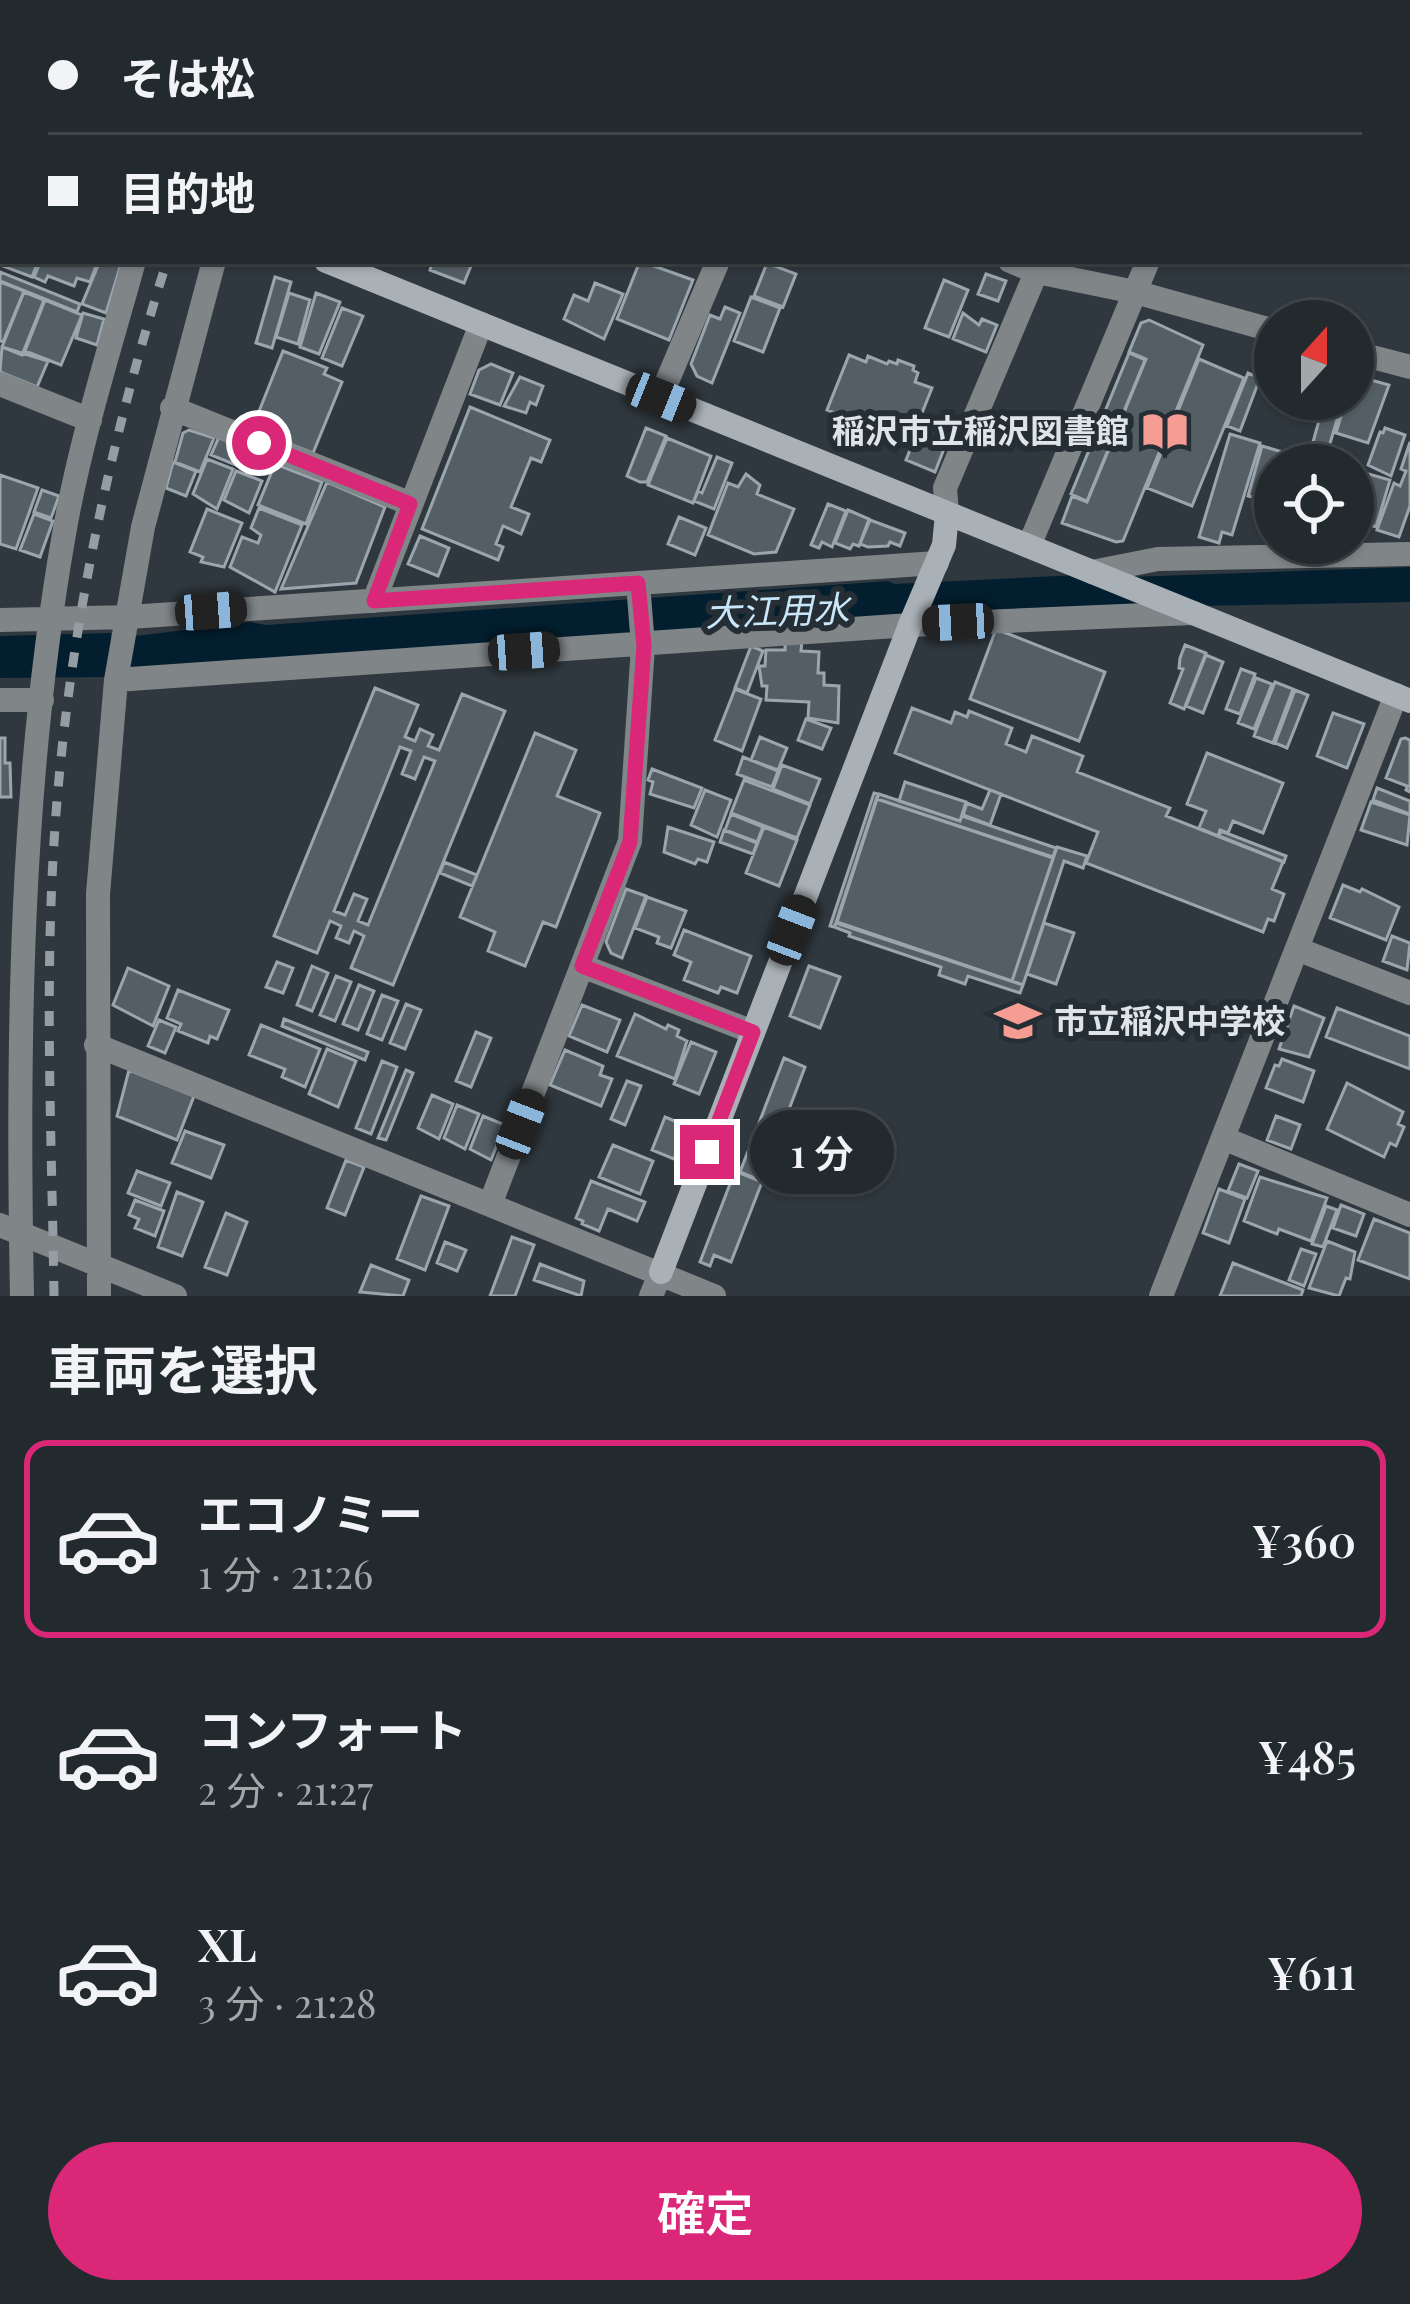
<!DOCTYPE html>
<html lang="ja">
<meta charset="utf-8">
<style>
:root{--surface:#232a2e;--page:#2f363a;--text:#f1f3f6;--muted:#a3a7aa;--line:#40464a;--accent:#db2777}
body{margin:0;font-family:"Playfair Display","Noto Sans JP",serif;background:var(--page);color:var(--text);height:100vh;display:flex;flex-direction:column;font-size:45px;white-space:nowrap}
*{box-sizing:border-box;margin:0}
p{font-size:39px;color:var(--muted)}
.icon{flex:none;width:66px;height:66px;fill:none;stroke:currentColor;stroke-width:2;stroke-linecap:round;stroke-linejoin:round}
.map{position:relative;height:1296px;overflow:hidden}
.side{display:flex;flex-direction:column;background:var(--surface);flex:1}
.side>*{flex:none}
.hud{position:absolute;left:0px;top:0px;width:1410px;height:264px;box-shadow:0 3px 9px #0004,0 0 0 3px var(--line);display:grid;align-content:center;height:264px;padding:0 48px;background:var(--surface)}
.needle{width:78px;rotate:21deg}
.fabs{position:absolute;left:1254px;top:300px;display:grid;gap:24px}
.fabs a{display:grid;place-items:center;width:120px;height:120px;border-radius:50%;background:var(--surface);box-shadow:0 3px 9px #0004,0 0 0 3px var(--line);font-size:60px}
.end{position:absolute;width:54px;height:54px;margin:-27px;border:15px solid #db2777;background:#fff;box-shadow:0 0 0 6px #fff}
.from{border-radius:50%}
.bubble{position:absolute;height:84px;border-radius:42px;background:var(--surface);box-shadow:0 3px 9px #0004,0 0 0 3px var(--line);font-size:39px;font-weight:600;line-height:84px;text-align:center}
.car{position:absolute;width:36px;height:72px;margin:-36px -18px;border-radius:15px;box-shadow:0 0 9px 3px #0007;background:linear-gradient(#222 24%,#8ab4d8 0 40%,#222 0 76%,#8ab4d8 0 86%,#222 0)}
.hud b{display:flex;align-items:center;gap:42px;height:114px;font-size:45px}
.hud b+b{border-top:3px solid var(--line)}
.hud i{width:30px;height:30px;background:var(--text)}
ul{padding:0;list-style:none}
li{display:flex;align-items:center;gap:36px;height:198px;margin:0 24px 18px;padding:0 24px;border:6px solid transparent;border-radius:24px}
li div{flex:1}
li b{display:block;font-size:45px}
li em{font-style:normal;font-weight:600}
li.on{border-color:var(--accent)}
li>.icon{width:108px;height:108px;stroke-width:1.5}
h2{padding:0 48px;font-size:54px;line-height:144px}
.primary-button{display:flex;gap:24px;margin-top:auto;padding:24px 48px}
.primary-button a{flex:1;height:138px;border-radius:72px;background:var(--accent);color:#fff;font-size:48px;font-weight:600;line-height:138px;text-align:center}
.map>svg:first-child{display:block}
.water{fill:#031f2f}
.building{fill:#545f65;stroke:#9aa5ad;stroke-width:3;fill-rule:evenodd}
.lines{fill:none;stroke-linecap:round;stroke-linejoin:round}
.street{stroke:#808588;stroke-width:24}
.secondary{stroke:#a9b1b6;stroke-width:24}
.rail{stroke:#959da2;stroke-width:9;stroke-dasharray:15 15;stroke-linecap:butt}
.route{stroke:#db2777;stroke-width:15}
.labels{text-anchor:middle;stroke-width:12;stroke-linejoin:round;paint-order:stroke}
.poi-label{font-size:33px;font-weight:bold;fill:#dee4e8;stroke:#252e34;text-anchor:end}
.water-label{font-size:36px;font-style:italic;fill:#c9e7fb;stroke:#252e34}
</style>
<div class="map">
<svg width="1410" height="1296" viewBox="0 0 1410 1296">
<rect width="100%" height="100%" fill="#2f383e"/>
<path class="water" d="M1410 567V602L1198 606 129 670 104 677 0 678V636L111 633V639L250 622 266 625 888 581 895 584 1118 573 1129 577Z"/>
<path class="building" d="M0 235 3 261H38L32 277 0 265Z
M41 261H98L90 282 77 278 74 286 48 276 45 282 34 277Z
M100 261H122L106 313 82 304Z
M425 261H473L464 283 430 270 432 264Z
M640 261 693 280 669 340 617 319Z
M767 263 796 274 783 307 754 296Z
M0 272 80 304 77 312 0 281Z
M986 274 1006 281 998 301 978 294Z
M275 277 291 282 272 348 256 343Z
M944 280 968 290 949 337 925 328Z
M0 282 24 291 3 342 0 341Z
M595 283 623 294 604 339 564 319 574 295 588 301Z
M24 292 44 300 22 355 2 347Z
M289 293 310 300 298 344 276 337Z
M316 293 340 302 319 354 300 347Z
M751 297 780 308 763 352 734 341Z
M45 300 82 315 61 365 25 351Z
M725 307 740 313 712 383 697 376 691 364 710 315 720 319Z
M342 308 363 316 342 366 322 358Z
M83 313 104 319 97 345 76 338Z
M963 313 979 325 982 319 997 325 986 352 953 339Z
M1149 320 1203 345 1123 541 1116 542 1062 523 1072 496 1087 502 1146 359 1129 352 1141 323Z
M2 347 48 361 37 387 0 372Z
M283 351 327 368 324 374 342 382 313 453 252 429Z
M1129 353 1145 360 1087 501 1071 494Z
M849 355 866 362 868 356 887 364 889 361 897 364 898 360 914 366 913 370 918 373 915 382 932 388 910 443 827 410Z
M1199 359 1244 378 1192 506 1147 488Z
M491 364 513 373 500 405 470 394 479 370Z
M1248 373 1260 378 1240 431 1227 426Z
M1353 375 1389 385 1368 443 1336 433 1346 399H1353Z
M520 377 543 386 536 405 530 402 526 413 504 406Z
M1325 399H1343L1329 447 1313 442Z
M470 407 550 440 541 462 531 458 511 507 529 514 521 534 503 526 496 544 503 547 498 560 422 529Z
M921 423 940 430 942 424 952 428 935 472 906 460Z
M646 428 666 436 647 482H640L627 476Z
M1385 428 1405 435 1391 476 1368 465 1380 432 1383 433Z
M189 430 214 438 200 472 175 462 183 433Z
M1230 434 1260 443 1232 535 1222 532 1219 543 1199 537Z
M219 437 244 447 236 465 211 455Z
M667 438 711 456 693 503 648 485Z
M1410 442V506L1399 537 1377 530 1394 483 1400 486 1406 471 1401 469Z
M1262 446 1327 465H1275V507H1273L1274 503 1248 496Z
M717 457 732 463 714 509 694 501 698 491 702 493Z
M207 459 233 469 217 509 193 494Z
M173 462 196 471 186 496 166 488Z
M275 464 322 482 306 524 258 505Z
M236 471 262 481 249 513 224 500Z
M1358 471 1390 480 1376 527 1353 520V491Z
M746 474 760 485 757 494 794 509 776 552 754 554 708 535 728 483 738 487Z
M0 475 38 488 16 549 0 544Z
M327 482 385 507 356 583 281 589Z
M42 490 59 496 51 518 34 512Z
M828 504 846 511 832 547 822 542 819 548 811 545Z
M259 508 302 525 275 592 230 567 242 537 258 543 261 535 251 528Z
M207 509 242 523 224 567 201 562 203 557 190 552Z
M848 510 869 519 859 546 853 544 850 549 835 543Z
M34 514 53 521 40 557 20 550Z
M679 517 706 528 695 555 668 544Z
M870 520 905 533 900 546 890 542 888 546 868 547 860 544Z
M420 536 449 548 438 576 408 564Z
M996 629 1105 672 1079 741 970 699Z
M785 640H802L801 651 819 652 818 673H824V685L839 686 838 723 808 718 809 702 766 700 767 686H762L759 666H765L766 650H785Z
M1185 645 1206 653 1184 709 1170 703 1183 669 1179 668 1180 658Z
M751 646 763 651 747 693 735 688Z
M1206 655 1223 662 1203 713 1186 706Z
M1241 669 1255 674 1240 714 1226 709Z
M1256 678 1272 684 1254 729 1238 723Z
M1275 682 1293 689 1273 743 1254 736Z
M375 688 418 705 405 737 415 741 420 729 433 735 428 746 439 750 462 694 505 711 393 985 351 968 364 936 354 931 349 943 336 938 341 926 330 921 317 953 274 936ZM400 747 411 751 402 774 415 779 424 757 435 761 368 925 358 921 367 899 354 894 345 915 334 911Z
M735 689 761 699 742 751 715 740Z
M1295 690 1308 695 1287 748 1275 743Z
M912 708 951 723 955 712 967 717 969 711 1012 728 1006 744 1026 752 1032 736 1083 756 1077 772 1170 808 1166 816 1283 862 1272 889 1284 894 1274 921 1268 919 1263 932 1086 863 1098 832 895 753Z
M1333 713 1364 724 1347 768 1317 756Z
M806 719 831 728 822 749 798 740Z
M535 733 576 750 557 796 600 813 556 927 543 922 525 966 488 951 495 932 460 917Z
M760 737 787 748 778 770 751 760Z
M0 738H5V763H10L11 797H0Z
M1405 738 1410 740V792L1406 790 1407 786 1386 778 1401 739Z
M1207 753 1283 783 1263 833 1233 821 1228 833 1220 830 1218 836 1199 828 1206 811 1187 804Z
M743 757 778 771 772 787 737 774Z
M782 765 820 779 810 804 773 789Z
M652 769 702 788 694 808 650 794 653 782 648 780Z
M744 780 810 805 797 838 731 813Z
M905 782 966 802 960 821 899 801Z
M1377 788 1410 801V814L1373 800Z
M705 790 731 800 717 837 691 825Z
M990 790 1001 794 990 825 963 815 967 803 982 809Z
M874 793 878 794 836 923 834 927 830 926Z
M879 794 960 821 962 816 1056 848 1053 857 877 799Z
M877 799 1053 858 1012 981 837 922Z
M1371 802 1410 815 1407 845 1361 830Z
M731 814 763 827 757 842 725 830Z
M668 827 714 842 707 862 698 859 695 864 664 852Z
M764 827 797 840 779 886 746 873Z
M724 830 757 843 753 854 720 842Z
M1221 831 1286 856 1284 862 1219 836Z
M1057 847 1087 856 1083 868 1064 861 1023 985 1012 981Z
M444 862 477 875 472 886 440 873Z
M1343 885 1360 892 1362 889 1399 907 1386 940 1330 918Z
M626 889 646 896 622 958 611 953 606 942Z
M647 897 686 911 671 948 657 943 659 937 635 928Z
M836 923 1023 985 1020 993 968 976 965 984 939 975 941 967 849 936 850 933 834 927Z
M1044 923 1074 933 1056 984 1027 974Z
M684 930 751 956 737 993 721 987 718 993 684 980 691 962 674 955Z
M1392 936 1410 943 1407 970 1383 961Z
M277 962 293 968 283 993 266 987Z
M312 966 328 973 312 1011 297 1005Z
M809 966 840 977 820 1028 790 1016Z
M128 968 169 986 153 1026 113 1005Z
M336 976 351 982 335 1021 320 1015Z
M359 985 374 991 358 1030 343 1024Z
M178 990 229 1010 217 1039 210 1036 208 1043 178 1031 181 1024 167 1018Z
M382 995 398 1001 382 1040 367 1034Z
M406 1004 421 1010 405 1049 390 1043Z
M582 1005 620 1020 607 1052 569 1036Z
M1294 1006 1324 1018 1309 1057 1279 1049Z
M1337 1008 1410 1036V1069L1326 1037Z
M635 1014 666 1029 668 1025 679 1030 677 1036 687 1041 675 1079 617 1056Z
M284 1019 368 1052 365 1060 282 1026Z
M159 1020 176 1027 165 1053 148 1046Z
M261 1025 320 1049 305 1087 282 1077 285 1069 249 1055Z
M476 1032 491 1038 471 1087 456 1081Z
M691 1042 716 1052 699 1094 674 1084Z
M327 1049 356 1061 338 1107 309 1094Z
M565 1050 603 1066 600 1075 612 1079 601 1106 550 1085Z
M784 1058 805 1067 762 1181 740 1172Z
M1282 1059 1314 1071 1303 1102 1266 1088 1275 1065 1279 1066Z
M382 1061 397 1067 371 1134 356 1128Z
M129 1070 194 1096 177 1140 117 1116Z
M406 1070 413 1073 386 1140 378 1138Z
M627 1081 641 1086 625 1125 611 1119Z
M1347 1083 1403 1112 1398 1124 1404 1127 1396 1146 1390 1143 1384 1157 1327 1129Z
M432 1095 453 1104 439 1139 418 1128Z
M457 1105 479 1114 465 1149 444 1138Z
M483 1116 505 1125 491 1160 470 1149Z
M1276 1116 1300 1125 1291 1149 1267 1140Z
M665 1117 687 1126 674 1159 652 1150Z
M185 1131 224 1145 211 1178 172 1163Z
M613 1145 653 1161 640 1194 599 1177Z
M346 1160 364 1167 345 1215 327 1208Z
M1239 1164 1258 1171 1247 1198 1228 1191Z
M137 1171 170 1183 161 1206 128 1193Z
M735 1171 762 1182 731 1262 714 1255 710 1266 700 1262Z
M1260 1177 1327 1198 1311 1241 1279 1229 1277 1234 1244 1221Z
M591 1181 645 1202 637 1221 608 1209 599 1231 582 1224 583 1221 576 1218Z
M1219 1189 1245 1199 1229 1243 1203 1233Z
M177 1192 203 1202 182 1256 158 1247Z
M421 1196 449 1206 425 1270 397 1259Z
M135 1200 164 1211 155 1236 135 1228 139 1219 129 1215Z
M1341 1205 1364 1214 1356 1236 1333 1228Z
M1326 1206 1337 1210 1323 1247 1312 1244Z
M226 1213 247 1222 227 1275 205 1267Z
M1374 1219 1410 1233V1279L1358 1260Z
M512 1237 534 1245 515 1296H490Z
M1327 1241 1355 1252 1350 1279 1346 1278 1339 1296 1309 1288Z
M445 1242 466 1250 457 1271 437 1263Z
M1301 1249 1316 1254 1304 1286 1289 1280Z
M1233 1263 1303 1290 1301 1296H1220Z
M540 1264 584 1281 581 1296 534 1280Z
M371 1265 409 1280 403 1296 360 1292Z"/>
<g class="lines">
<path class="street" d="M331 0 346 3
M1021 0 1029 3
M374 3 375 0
M826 3 827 0
M1151 3 1153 0
M1259 3 1261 0
M1407 158 1410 159
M1010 261 1037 272 1135 292 1275 331
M1353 352 1410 367
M0 384 90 420
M660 398 718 261
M172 408 411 504
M947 514 945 488 1041 261
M1029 546 1148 261
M1092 572 1158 559 1410 554
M374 601 481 324
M0 620 129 617 937 563
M116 680 910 625 1193 613
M0 700H42
M1297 949 1410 993
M582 966 753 1032
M96 1045 714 1296
M1223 1138 1410 1215
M491 1202 630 841 643 646 638 583
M0 1225 175 1296
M22 1296C17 1042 20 785 64 534 80 442 109 351 134 261
M99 1296 98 894 116 680 143 527 214 261
M651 1296 661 1272
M1161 1296 1396 695"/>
<path class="secondary" d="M0 128 3 129
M326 261 1410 701
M661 1272 910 625 944 545 947 514"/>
<path class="rail" d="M272 3 273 0
M54 1296C52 1150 45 1005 53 859 64 657 106 453 167 261"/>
</g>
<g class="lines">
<path class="route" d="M259 443 410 504 374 601 638 583 644 646 630 842 582 966 753 1032 707 1152"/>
</g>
<defs>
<g id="library-bare" transform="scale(3.6)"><path d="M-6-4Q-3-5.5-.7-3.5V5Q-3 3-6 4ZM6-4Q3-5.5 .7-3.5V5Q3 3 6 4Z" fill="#f59c93" stroke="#252e34" stroke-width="2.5" paint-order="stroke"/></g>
<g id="school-bare" transform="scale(3.6)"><path d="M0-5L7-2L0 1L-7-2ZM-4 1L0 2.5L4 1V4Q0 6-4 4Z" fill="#f59c93" stroke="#252e34" stroke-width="2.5" paint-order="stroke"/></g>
</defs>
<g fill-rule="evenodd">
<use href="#library-bare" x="1165" y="431"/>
<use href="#school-bare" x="1018" y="1021"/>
</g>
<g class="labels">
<g class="poi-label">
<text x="1129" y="443">稲沢市立稲沢図書館</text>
<text x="1054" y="1033" text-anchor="start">市立稲沢中学校</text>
</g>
<g class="water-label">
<text transform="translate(777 611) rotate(-2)" y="13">大江用水</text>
</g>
</g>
</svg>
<div class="fabs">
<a><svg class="needle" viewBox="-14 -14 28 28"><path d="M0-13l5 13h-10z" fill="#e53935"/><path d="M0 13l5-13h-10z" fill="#a3a7aa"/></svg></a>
<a><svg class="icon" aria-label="locate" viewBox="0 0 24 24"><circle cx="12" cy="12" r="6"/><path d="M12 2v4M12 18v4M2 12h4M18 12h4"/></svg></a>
</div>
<i class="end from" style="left:259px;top:443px"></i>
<i class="end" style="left:707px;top:1152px"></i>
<div class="bubble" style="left:750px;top:1110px;width:144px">1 分</div>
<i class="car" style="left:661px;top:398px;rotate:112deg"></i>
<i class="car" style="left:211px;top:611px;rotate:86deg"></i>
<i class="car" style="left:958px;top:622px;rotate:267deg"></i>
<i class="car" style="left:524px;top:651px;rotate:86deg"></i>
<i class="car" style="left:792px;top:930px;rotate:21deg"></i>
<i class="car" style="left:521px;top:1124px;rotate:21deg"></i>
<div class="hud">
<b><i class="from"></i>そは松</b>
<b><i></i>目的地</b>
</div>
</div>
<section class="side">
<h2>車両を選択</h2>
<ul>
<li class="on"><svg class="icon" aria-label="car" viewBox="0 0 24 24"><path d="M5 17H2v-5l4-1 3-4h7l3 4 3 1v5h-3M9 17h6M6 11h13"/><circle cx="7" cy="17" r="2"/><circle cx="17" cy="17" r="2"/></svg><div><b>エコノミー</b><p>1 分 · 21:26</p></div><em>¥360</em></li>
<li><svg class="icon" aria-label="car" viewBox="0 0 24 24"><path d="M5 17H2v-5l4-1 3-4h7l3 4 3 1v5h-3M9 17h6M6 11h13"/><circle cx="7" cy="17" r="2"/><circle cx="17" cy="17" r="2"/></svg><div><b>コンフォート</b><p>2 分 · 21:27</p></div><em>¥485</em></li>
<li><svg class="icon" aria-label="car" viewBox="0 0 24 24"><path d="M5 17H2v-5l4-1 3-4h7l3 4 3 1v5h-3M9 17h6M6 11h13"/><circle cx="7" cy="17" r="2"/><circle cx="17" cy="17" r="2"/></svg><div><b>XL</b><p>3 分 · 21:28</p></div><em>¥611</em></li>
</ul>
<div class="primary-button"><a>確定</a></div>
</section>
